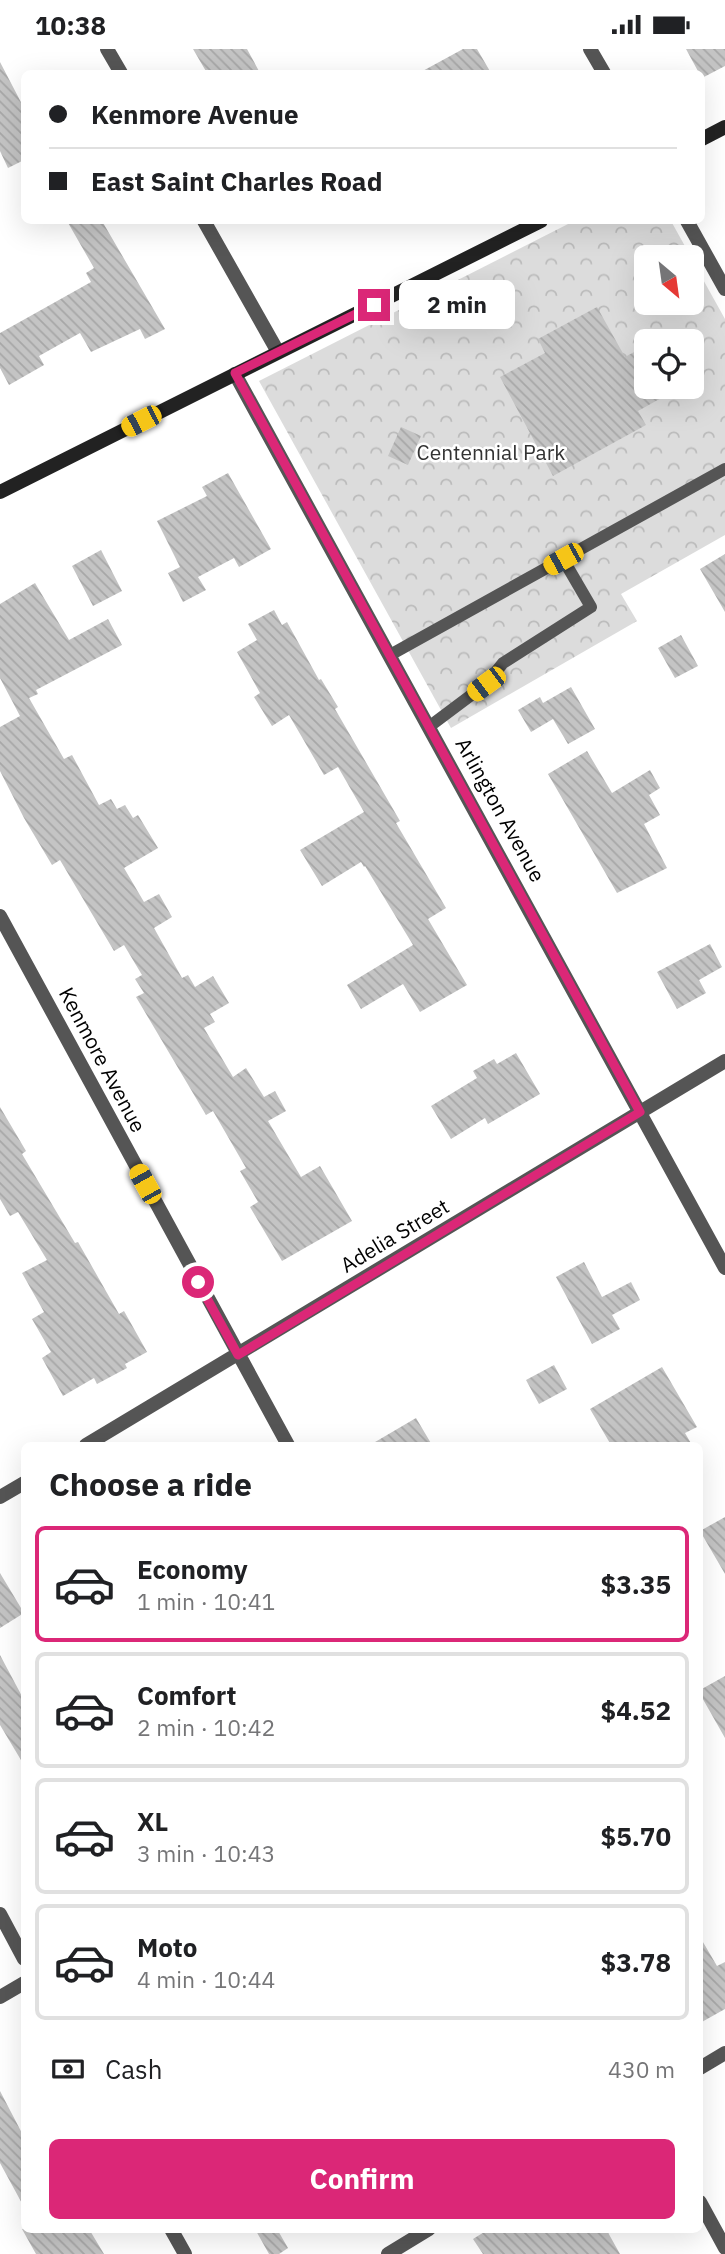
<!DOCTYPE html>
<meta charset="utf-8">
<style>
:root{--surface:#fff;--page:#f6f6f6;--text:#202124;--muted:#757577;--line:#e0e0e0;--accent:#db2777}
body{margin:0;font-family:"IBM Plex Sans",sans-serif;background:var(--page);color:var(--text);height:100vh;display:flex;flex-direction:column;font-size:26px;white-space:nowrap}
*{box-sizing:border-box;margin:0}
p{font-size:23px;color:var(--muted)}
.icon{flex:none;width:38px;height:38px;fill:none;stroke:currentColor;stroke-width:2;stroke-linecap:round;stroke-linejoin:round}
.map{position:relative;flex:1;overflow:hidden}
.panel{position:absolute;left:21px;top:1393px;width:682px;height:791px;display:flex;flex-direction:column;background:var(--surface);border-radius:10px;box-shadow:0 7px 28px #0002}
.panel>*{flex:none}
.hud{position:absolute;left:21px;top:21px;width:684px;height:154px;border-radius:10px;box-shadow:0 7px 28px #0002;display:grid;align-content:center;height:154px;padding:0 28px;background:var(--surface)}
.needle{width:46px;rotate:151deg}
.buttons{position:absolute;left:634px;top:196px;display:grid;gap:14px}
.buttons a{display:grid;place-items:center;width:70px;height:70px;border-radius:10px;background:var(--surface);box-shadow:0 7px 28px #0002;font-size:35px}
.end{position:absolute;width:32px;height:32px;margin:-16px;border:9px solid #db2777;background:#fff;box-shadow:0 0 0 4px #fff}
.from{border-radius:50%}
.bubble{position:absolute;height:49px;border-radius:10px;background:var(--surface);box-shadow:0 7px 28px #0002;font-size:23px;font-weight:700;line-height:49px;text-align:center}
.car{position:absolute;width:21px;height:42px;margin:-21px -10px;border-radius:9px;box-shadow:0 0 5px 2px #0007;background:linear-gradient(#f5c518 24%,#345 0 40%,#f5c518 0 76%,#345 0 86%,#f5c518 0)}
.hud b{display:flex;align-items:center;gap:24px;height:66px;font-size:26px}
.hud b+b{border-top:2px solid var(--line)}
.hud i{width:18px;height:18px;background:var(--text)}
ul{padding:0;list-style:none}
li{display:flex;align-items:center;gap:21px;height:116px;margin:0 14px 10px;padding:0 14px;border:4px solid var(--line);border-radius:10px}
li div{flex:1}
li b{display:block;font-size:26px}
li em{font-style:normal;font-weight:700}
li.selected{border-color:var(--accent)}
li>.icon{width:63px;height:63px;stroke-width:1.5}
h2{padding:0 28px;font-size:32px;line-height:84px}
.pay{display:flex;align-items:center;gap:18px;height:77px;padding:0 28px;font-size:26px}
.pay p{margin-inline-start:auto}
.button{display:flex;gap:14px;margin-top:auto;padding:14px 28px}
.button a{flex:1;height:80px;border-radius:10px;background:var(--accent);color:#fff;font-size:28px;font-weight:700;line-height:80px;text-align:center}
.status{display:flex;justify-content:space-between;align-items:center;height:49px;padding:0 35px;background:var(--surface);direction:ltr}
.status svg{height:19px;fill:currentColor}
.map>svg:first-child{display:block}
.park{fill:url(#park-crowns);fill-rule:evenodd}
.building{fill:url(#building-back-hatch)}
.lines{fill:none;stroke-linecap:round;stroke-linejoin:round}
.service{stroke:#555;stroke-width:12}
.minor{stroke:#555;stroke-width:14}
.secondary{stroke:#222;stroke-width:14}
.route{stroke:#db2777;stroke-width:9}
.labels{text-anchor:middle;stroke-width:5;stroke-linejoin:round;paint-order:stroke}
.park-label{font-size:21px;fill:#333;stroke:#fff}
.street-label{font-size:21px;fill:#000;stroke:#fff}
</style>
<div class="status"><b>10:38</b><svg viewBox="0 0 49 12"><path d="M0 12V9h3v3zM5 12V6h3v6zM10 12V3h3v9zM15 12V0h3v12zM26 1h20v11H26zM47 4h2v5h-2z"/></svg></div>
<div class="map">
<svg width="725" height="2205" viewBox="0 0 725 2205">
<defs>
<pattern id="park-crowns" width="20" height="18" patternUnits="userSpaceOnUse" patternTransform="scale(1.75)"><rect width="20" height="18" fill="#dcdcdc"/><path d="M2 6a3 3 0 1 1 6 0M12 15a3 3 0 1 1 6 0" fill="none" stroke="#bbb"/></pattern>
<pattern id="building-back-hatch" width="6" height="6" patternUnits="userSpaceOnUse" patternTransform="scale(1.75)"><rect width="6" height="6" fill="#c4c4c4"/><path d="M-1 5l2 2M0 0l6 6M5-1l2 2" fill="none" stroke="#a7a7a7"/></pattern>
</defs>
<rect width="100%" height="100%" fill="#fff"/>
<path class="park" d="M574 172H671L691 208H646V254H691V209L725 270V486L621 545 637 572 451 679 259 332ZM646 292H691V338H646Z"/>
<path class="building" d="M193 0H247L260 24H207Z
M463 0H477L491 24H419Z
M686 0H725V17L702 29V24H699Z
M0 13 24 59V111L8 119 0 102Z
M67 172H102L165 280 145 290 140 280 91 303 80 284 39 307 44 316 9 336 0 319V284L91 233 86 224 94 219Z
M597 258 625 308 636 302 646 319V338H681L638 362 646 376 553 427 500 328 545 304 538 290Z
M401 378 421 387 408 416 388 407Z
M228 424 271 500 239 518 234 509 198 528 206 541 183 553 168 524 180 518 157 472 207 447 202 438Z
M101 501 122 542 93 557 72 517Z
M725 505V563L700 520Z
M35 534 69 591 108 570 122 596 36 641 38 645 29 649 64 710 72 706 99 756 111 750 117 760 125 756 133 769 138 766 158 799 124 819 144 853 159 845 172 868 154 879 182 929 188 926 195 938 213 927 229 954 210 965 215 973 204 979 233 1028 246 1019 264 1048 275 1042 286 1062 268 1072 301 1128 320 1117 352 1172 282 1212 250 1158 258 1153 240 1122 246 1119 213 1062 206 1066 136 948 144 944 135 930 142 926 124 896 114 902 60 811 52 816 24 769 0 722V678L20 667 0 629V555Z
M274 561 282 576 287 573 319 631 321 630 338 658 335 660 400 772 396 774 446 859 428 870 467 936 420 963 403 935 361 960 347 936 413 896 365 817 364 818 361 813 322 837 300 801 364 763 338 718 324 726 289 666 272 677 254 648 260 644 237 603 257 591 248 575Z
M681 586 698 617 675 629 658 599Z
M571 638 595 680 568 695 553 670 531 683 518 661 540 648 543 654Z
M587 702 612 744 650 721 660 739 649 746 660 766 644 775 667 819 617 844 548 725Z
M710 895 722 918 699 931 706 944 677 960 657 923Z
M516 1004 540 1045 488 1075 485 1069 451 1090 431 1057 477 1029 473 1022 494 1010 497 1015Z
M0 1058 26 1102 22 1105 75 1194 78 1193 119 1265 124 1262 147 1303 125 1315 127 1319 97 1335 94 1329 63 1347 42 1309 51 1303 32 1270 44 1263 22 1224 47 1211 18 1163 10 1167 0 1150Z
M584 1213 602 1248 631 1233 640 1251 612 1266 620 1280 592 1295 556 1228Z
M554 1316 567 1340 539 1355 526 1331Z
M662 1318 697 1378 685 1384 692 1396H611L590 1360Z
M416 1369 432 1396H370Z
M725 1468V1525L700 1482Z
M0 1524 24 1564 0 1579Z
M0 1606 24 1651V1716L0 1676Z
M725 1627V1689L700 1645V1641Z
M700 1888 717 1917 725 1913V1960L700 1974Z
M0 2042 24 2088V2158L0 2114Z
M22 2180H89L104 2205H36Z
M255 2180H277L288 2199 279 2205H269Z
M489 2180H606L620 2205H483L473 2190Z"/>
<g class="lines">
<path class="service" d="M390 606 725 420
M430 677 486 635 503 614 591 558 563 510"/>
<path class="minor" d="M107 0 121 24
M590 0 604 24
M204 172 278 303
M687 172 725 240
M235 325 725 1219
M0 867 288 1396
M86 1396 725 1012
M0 1448 24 1434
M0 1865 24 1910
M0 1948 24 1934
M700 2019 725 2004
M700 2153 725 2199
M171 2180 185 2205
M388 2205 429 2180"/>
<path class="secondary" d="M702 90 725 78
M0 443 541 172"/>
</g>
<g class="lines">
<path class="route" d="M198 1233 238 1306 640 1063 235 324 374 256"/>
</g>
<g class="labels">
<g class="park-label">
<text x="491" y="411">Centennial Park</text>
</g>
<g class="street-label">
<text transform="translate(500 761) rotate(61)" y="7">Arlington Avenue</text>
<text transform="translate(102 1011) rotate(62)" y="7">Kenmore Avenue</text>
<text transform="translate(395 1187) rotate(-31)" y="7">Adelia Street</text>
</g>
</g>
</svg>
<div class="buttons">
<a><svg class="needle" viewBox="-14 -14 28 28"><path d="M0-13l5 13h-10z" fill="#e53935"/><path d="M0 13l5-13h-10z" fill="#757577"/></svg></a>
<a><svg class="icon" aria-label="locate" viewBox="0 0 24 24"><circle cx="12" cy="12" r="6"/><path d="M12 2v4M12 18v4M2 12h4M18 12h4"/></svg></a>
</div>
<i class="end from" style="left:198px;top:1233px"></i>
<i class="end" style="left:374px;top:256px"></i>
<div class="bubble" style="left:399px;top:231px;width:116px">2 min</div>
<i class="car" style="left:141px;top:372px;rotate:243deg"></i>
<i class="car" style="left:563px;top:510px;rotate:241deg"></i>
<i class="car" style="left:486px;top:635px;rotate:233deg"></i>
<i class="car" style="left:145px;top:1135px;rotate:331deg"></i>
<div class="hud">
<b><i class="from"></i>Kenmore Avenue</b>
<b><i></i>East Saint Charles Road</b>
</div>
<section class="panel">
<h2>Choose a ride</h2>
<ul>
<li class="selected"><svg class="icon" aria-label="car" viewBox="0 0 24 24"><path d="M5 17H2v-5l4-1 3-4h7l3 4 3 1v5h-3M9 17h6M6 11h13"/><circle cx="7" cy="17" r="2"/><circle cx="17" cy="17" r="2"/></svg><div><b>Economy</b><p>1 min · 10:41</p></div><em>$3.35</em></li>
<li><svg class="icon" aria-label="car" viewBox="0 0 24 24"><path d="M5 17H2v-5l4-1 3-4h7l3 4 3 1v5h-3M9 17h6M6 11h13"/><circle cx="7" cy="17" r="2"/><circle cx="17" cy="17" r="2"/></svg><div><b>Comfort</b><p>2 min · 10:42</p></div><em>$4.52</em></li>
<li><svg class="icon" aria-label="car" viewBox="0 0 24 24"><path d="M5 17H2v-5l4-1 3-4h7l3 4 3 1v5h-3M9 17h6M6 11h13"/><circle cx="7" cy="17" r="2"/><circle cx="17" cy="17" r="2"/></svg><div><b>XL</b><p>3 min · 10:43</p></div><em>$5.70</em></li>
<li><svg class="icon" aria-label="car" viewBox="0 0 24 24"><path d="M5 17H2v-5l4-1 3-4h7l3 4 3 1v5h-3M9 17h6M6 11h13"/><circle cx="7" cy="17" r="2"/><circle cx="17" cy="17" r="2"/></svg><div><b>Moto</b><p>4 min · 10:44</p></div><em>$3.78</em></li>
</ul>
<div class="pay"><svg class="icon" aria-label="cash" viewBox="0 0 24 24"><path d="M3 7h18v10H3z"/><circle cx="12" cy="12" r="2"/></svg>Cash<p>430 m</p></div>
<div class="button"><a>Confirm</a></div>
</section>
</div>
